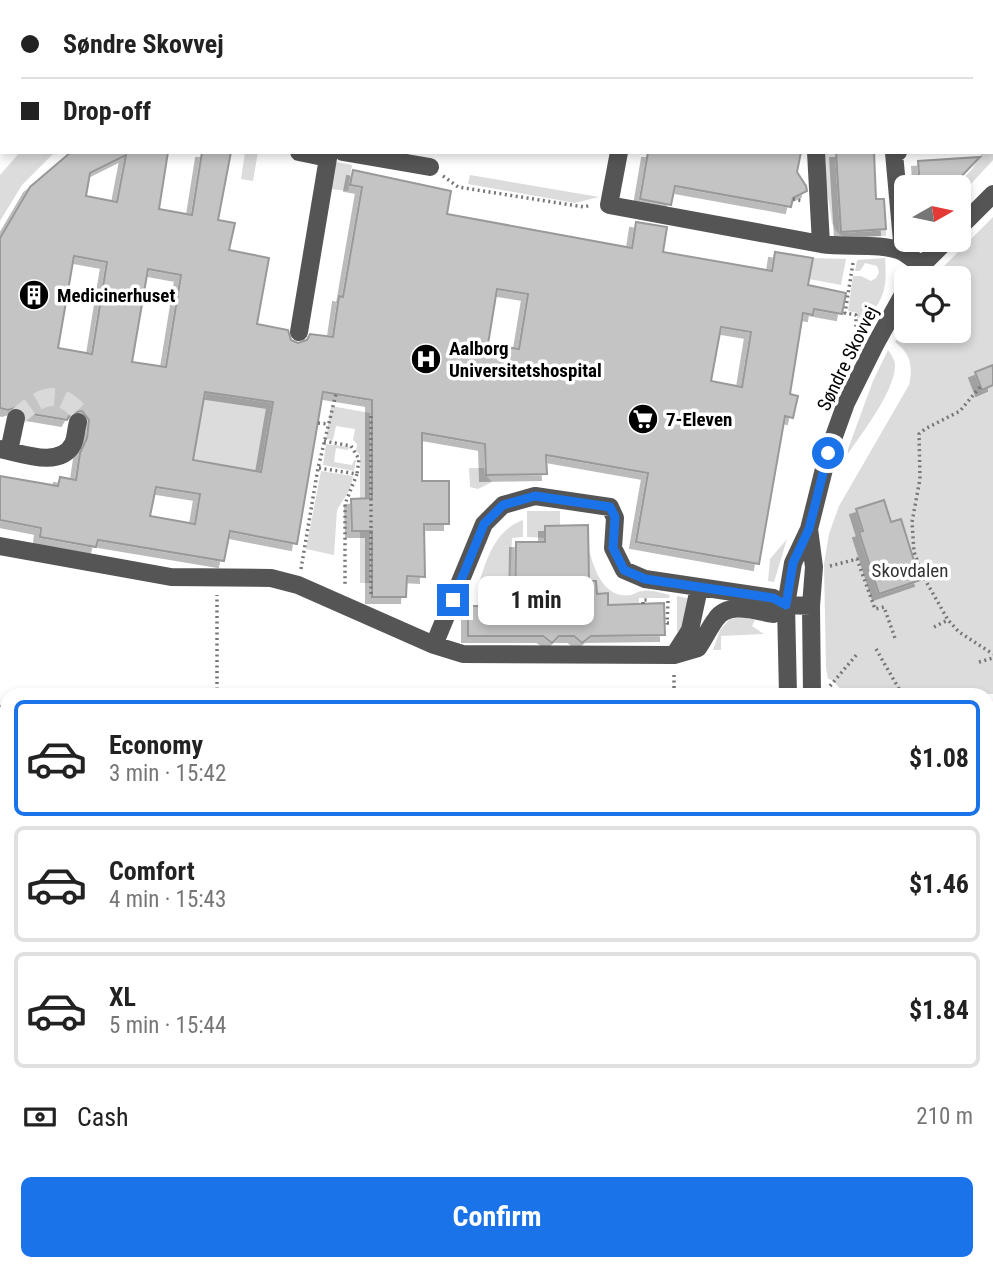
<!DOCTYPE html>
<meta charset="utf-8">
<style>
:root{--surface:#fff;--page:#f2f2f2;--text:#222;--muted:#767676;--line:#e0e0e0;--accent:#1a73e8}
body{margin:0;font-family:"Roboto Condensed",sans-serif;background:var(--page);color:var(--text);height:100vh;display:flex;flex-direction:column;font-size:26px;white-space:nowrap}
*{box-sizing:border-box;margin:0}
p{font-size:23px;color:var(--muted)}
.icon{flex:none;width:38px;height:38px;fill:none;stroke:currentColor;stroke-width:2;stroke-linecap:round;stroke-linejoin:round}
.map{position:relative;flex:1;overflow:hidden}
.details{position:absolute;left:0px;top:688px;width:994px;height:583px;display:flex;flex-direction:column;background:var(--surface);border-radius:21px 21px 0 0;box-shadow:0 4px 10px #0003}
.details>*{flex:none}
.guide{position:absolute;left:0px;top:0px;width:994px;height:154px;box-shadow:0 4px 10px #0003;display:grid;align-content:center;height:154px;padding:0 21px;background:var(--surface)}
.needle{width:46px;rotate:81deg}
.tools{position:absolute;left:894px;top:175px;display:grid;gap:14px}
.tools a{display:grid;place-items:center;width:77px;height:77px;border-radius:10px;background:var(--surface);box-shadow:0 4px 10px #0003;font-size:35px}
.end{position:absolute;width:32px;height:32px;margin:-16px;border:9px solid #1a73e8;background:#fff;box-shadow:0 0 0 4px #fff}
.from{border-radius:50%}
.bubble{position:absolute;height:49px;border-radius:10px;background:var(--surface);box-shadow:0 4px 10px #0003;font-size:23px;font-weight:700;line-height:49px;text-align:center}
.guide b{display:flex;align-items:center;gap:24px;height:66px;font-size:26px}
.guide b+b{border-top:2px solid var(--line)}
.guide i{width:18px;height:18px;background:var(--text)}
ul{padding:12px 0 0;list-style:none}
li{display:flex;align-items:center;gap:21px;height:116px;margin:0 14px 10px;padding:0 7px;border:4px solid var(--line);border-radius:10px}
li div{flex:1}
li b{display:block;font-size:26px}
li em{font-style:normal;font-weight:700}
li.current{border-color:var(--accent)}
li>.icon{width:63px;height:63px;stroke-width:1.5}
.pay{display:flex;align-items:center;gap:18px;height:77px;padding:0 21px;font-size:26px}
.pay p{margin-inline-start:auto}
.button{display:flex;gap:14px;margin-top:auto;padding:14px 21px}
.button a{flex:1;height:80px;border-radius:10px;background:var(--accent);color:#fff;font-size:28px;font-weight:700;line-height:80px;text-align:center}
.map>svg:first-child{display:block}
.green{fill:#dcdcdc}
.building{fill:#c4c4c4;stroke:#999;stroke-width:2;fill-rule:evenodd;filter:url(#shadow)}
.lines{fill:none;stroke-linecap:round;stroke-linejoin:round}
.minor-tunnel{stroke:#d9d9d9;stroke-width:18;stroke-dasharray:18 9;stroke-linecap:butt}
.path{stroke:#777;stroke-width:3.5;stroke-dasharray:2 3.5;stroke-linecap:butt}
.minor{stroke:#555;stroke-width:18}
.major{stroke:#000;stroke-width:18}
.route{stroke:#1a73e8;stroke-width:9}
.labels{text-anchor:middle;stroke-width:7;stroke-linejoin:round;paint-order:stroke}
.poi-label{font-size:19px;font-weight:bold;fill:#000;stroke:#fff;text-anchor:start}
.street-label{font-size:19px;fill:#000;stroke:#fff}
.park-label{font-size:19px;fill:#333;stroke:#fff}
</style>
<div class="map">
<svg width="993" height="1270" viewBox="0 0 993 1270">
<defs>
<filter id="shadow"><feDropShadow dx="-6" dy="6" stdDeviation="0" flood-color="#0004"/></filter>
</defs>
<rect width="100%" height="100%" fill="#fff"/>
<path class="green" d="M15 0H150V2H15Z
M993 14V160L959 197V187H955L972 169 983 152H992Z
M20 152H55L22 185 0 221V175Z
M245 152H258L253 181 241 179Z
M821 152H836L841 232 886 229V236L843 237 836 231 832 223Z
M335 162 352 165 348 191 330 189Z
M470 175 599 197 575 203 468 184Z
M993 217V694L841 689 832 680 828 679 826 668 824 564 829 534 839 506 909 385C913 366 911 354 895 342L906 324V331H959V278H935L942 268Z
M813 258 846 259 841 285 809 279Z
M885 258C887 289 885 294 868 320L857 318 858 313 848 311 853 276H861L871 281 876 278 879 272 877 266 865 263 860 271H855L857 260Z
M888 350C891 354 895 360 895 365 895 393 859 436 844 460L873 381Z
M278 371 251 535 230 532 241 468 175 456 205 392Z
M331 406 370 413V583H360V455L356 450 357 444 353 440 355 429 336 426 333 440 326 439Z
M326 444 349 447 348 450 336 448 334 462 352 465 354 460H356L354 471 323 465Z
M469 468H486V475L492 482 478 489 470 487Z
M321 471 353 476 350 489 337 510 334 555 306 549Z
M527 511H560V526H545V538L527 537Z
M523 520V537L512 538 510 587 478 586C487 559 494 531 523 520Z
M787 539 774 582 768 581 770 559Z
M588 544C592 564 602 600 631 595 635 594 638 591 642 591 650 589 662 593 670 595L669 598H639V604L608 605V594H597L589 581Z
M677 596 690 599 682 628 677 632Z
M744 617 755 620 752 626 764 634 721 636V650H713L720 630 730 619Z"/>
<path class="building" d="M71 152H168L159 209 192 215 202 152H231L218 220 235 223 229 250 269 258 257 324 288 330 291 340 298 343 307 340 310 334 333 337 339 296 343 297 362 187 350 185 353 170 451 191 447 214 632 248 636 222 667 227 663 252 772 271 775 252 813 258 808 285 846 293 842 314 814 309 813 315 803 313 790 394 798 396 793 418 785 416 759 564 636 542 648 473 546 455 547 474 486 475 485 444 422 433V481H449V524H424L425 577 407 576 406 597H372V531H352L351 499 372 498V400L323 392 297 544 230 531 224 561 98 540 96 547 40 537 41 528 0 520V476L58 486 60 477 76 480 80 453 87 438 89 420 82 411 71 413 67 420 26 413 18 407 8 410 0 408V238L30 187ZM126 155 117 202 86 196 90 173ZM74 256 107 262 92 354 58 348ZM148 269 181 275 166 367 132 362ZM497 289 528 294 519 349 488 344ZM721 327 751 332 742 387 711 381ZM205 392 273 402 261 472 193 460ZM156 487 200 494 195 524 150 516Z
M648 152H801L797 172 806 186 807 191 793 198 791 207 675 186 671 205 640 199Z
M836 152H874L876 199H884L886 229 841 232Z
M980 157 951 187H920L918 161Z
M993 365V385L982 390 975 372Z
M884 500 891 522 901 519 920 580 879 594 859 532 863 531 856 509Z
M588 525 589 581H596L597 594 608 593V605L664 603 665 635 591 636 582 643 574 636H559L552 643 543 636H468V606H515L516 542H545V526Z"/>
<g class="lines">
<path class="minor-tunnel" d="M16 418C38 398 56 386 79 412L78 422"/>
<path class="path" d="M418 2V0
M992 131H993
M443 176 458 187 584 207 591 205
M793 199 803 201
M853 263 845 313 856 315V327
M980 387 960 411 925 429 919 434 920 479 912 522 914 552 923 576 948 620 959 632 993 654
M371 416V597
M318 423 328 424
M324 441 351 446 359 459 357 474
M319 468 357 474 345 504V586
M830 566 857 559 875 609 884 607 896 641
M301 569 318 468 336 394
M668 601 667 623H672
M643 604V600H648
M934 627 948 620
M876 649 902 694
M979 662 993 658
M830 686 858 653
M674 688V672
M217 695V595
M638 695 648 692H757L768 695
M987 706 993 707
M987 756H993"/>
<path class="minor" d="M162 0V2
M641 0V2
M241 2 244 0
M362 2 363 0
M808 2 809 0
M0 141 2 139
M343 152 430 167
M619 152 609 205 821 244C847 248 880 242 903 252
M816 152 821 244
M898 152 894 153 903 252 922 265
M959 228 993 194
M914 278 922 265 947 240
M299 332 328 158 299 152
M0 449C21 453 60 469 73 444 76 438 76 428 78 422
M9 451 16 418
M809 529 814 567 811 606 812 695
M0 546 171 577 271 578 298 585 434 645 463 654 674 655 698 648C705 638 709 628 716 619 728 601 756 611 773 614L786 605
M434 645 484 524 503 505 535 496 610 507 615 518 613 548 624 570 645 579 773 598 786 605 811 606
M674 655 690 630 699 588
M788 695 786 605 793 563 809 529 828 453 846 403 875 345 906 289
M0 967H7
M987 1136H993
M0 1200H7
M539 1264C550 1270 581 1270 593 1264
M176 1270V1264
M450 1270V1264"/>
<path class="major" d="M0 714H7
M987 729H993
M0 740H7"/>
</g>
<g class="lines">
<path class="route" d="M453 600 484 524 503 505 535 496 610 507 615 517 613 548 624 570 645 579 773 598 786 605 793 563 809 529 828 453"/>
</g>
<defs>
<g id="building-disc" transform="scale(1.575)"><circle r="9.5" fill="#000" stroke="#fff"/><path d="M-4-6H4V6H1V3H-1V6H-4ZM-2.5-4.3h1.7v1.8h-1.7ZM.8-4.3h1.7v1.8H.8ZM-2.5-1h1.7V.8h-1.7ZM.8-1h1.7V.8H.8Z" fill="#fff"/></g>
<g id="hospital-disc" transform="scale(1.575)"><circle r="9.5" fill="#000" stroke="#fff"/><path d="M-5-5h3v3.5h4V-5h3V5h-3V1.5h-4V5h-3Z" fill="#fff"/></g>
<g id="supermarket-disc" transform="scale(1.575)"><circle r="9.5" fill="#000" stroke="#fff"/><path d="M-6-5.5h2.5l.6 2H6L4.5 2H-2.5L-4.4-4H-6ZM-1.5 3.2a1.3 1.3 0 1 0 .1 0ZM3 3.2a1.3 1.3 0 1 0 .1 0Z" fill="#fff"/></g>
</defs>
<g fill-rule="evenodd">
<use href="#building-disc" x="34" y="295"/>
<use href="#hospital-disc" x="426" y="359"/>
<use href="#supermarket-disc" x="643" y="419"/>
</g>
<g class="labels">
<g class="poi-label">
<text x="57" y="302">Medicinerhuset</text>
<text x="449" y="355">Aalborg<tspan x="449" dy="22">Universitetshospital</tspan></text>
<text x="666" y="426">7-Eleven</text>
</g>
<g class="street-label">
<text transform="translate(847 358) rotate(-64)" y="7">Søndre Skovvej</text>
</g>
<g class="park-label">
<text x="910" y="577">Skovdalen</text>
</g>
</g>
</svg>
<div class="tools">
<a><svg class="needle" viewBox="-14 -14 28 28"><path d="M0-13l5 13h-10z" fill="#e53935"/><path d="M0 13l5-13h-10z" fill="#767676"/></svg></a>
<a><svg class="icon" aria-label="locate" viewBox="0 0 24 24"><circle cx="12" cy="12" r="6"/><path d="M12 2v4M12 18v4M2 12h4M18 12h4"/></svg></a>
</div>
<i class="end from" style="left:828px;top:453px"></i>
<i class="end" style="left:453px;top:600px"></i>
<div class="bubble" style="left:478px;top:576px;width:116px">1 min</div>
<div class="guide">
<b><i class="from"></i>Søndre Skovvej</b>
<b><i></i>Drop-off</b>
</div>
<section class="details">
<ul>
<li class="current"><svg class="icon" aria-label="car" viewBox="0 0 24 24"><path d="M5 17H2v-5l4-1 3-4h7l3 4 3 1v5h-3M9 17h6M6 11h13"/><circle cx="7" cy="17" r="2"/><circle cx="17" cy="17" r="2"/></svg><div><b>Economy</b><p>3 min · 15:42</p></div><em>$1.08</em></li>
<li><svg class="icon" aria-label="car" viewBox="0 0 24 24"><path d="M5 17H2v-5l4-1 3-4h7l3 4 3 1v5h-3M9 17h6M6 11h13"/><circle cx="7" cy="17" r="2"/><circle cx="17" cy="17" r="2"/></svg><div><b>Comfort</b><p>4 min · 15:43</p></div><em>$1.46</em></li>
<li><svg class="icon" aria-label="car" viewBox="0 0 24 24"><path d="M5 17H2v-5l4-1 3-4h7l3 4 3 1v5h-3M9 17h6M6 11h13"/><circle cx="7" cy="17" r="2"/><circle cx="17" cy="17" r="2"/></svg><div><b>XL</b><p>5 min · 15:44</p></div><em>$1.84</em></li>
</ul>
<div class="pay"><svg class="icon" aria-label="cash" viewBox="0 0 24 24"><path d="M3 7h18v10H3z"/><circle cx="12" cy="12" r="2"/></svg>Cash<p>210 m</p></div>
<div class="button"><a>Confirm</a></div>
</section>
</div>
